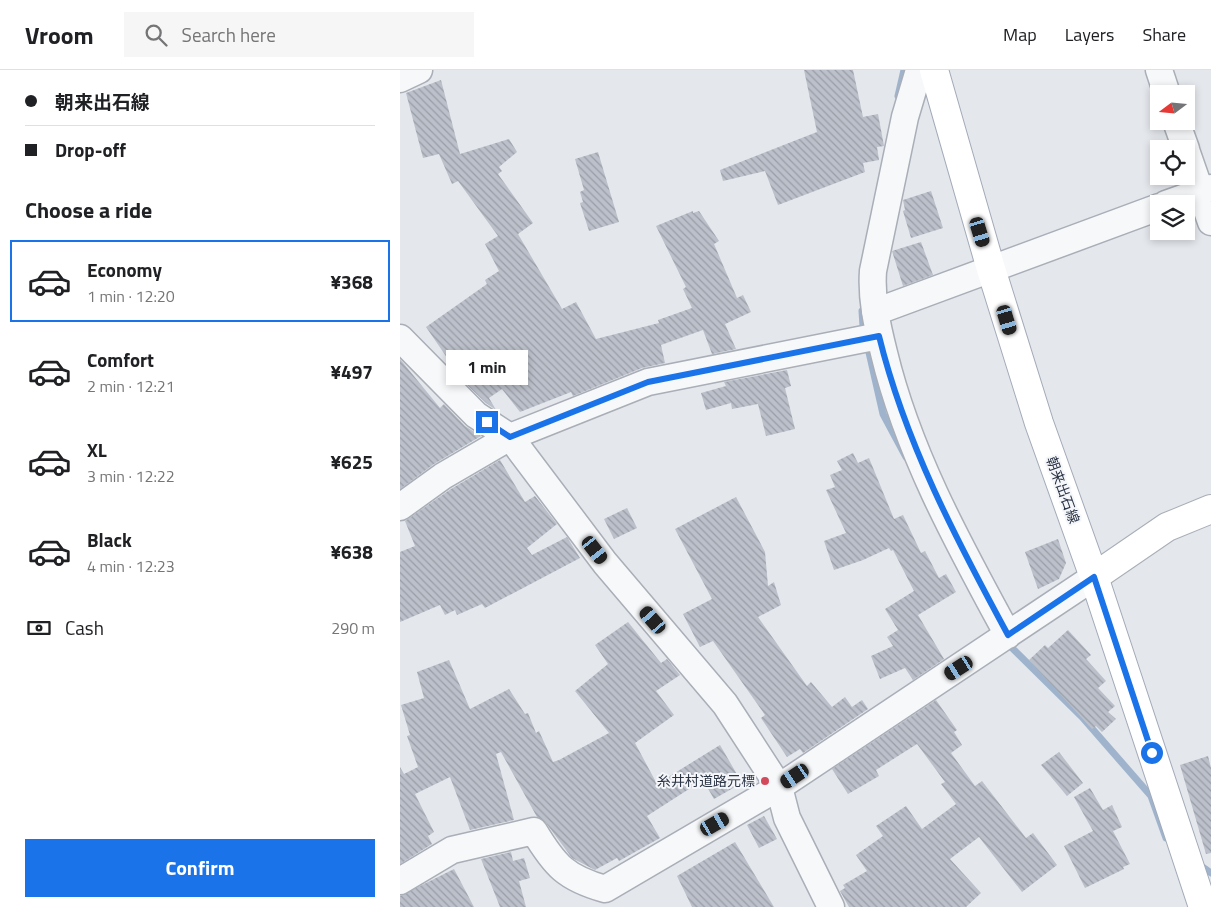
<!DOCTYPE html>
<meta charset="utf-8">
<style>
:root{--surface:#fff;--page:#f6f6f6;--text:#202124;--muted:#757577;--line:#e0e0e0;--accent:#1a73e8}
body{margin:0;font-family:"Titillium Web","Noto Sans JP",sans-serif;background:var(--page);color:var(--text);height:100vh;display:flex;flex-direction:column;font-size:19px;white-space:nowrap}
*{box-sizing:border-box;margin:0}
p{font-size:16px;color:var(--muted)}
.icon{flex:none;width:28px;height:28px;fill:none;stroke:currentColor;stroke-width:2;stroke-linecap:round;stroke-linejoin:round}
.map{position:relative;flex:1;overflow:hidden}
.sheet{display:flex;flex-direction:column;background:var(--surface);width:400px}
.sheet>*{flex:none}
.hud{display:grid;align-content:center;height:110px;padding:0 25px;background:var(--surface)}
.needle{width:32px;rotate:254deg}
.controls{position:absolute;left:750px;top:15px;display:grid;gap:10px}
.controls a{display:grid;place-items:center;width:45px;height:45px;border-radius:0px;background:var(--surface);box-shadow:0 2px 8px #0003;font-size:25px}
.end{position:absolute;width:22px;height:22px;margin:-11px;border:6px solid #1a73e8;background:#fff;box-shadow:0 0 0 2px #fff}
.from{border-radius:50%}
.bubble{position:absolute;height:35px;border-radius:0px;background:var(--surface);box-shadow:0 2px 8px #0003;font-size:16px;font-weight:700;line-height:35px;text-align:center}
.car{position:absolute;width:15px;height:30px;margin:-15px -8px;border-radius:6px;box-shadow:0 0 4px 1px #0007;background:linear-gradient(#222 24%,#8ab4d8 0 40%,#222 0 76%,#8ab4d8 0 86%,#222 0)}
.hud b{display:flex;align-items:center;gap:18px;height:48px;font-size:19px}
.hud b+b{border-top:1px solid var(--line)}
.hud i{width:12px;height:12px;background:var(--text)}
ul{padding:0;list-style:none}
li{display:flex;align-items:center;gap:15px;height:82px;margin:0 10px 8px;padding:0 15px;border:2px solid transparent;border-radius:0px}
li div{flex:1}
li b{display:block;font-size:19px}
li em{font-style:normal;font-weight:700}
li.selected{border-color:var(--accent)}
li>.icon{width:45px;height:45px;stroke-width:1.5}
h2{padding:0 25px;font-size:22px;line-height:60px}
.pay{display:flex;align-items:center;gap:12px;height:55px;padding:0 25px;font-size:19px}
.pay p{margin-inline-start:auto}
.primary-button{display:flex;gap:10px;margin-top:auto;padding:10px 25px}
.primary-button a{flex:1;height:58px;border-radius:0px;background:var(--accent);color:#fff;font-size:20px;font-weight:700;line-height:58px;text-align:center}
header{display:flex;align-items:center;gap:30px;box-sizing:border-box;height:70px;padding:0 25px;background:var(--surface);border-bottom:1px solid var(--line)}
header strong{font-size:24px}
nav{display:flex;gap:28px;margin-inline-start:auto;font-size:18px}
.search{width:350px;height:45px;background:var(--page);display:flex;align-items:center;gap:12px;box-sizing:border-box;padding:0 18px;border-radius:0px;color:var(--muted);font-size:19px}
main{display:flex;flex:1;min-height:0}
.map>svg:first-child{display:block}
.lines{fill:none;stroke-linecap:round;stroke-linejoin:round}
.stream{stroke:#9fb4cc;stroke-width:7}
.building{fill:url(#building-back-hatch)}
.street-casing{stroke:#a9aeb7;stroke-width:29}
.secondary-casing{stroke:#a9aeb7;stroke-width:30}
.primary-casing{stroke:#a3abb8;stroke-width:30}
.street{stroke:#f7f8fa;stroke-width:26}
.secondary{stroke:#fff;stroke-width:28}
.primary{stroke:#fff;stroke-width:28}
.route{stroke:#1a73e8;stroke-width:6}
.poi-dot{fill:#d1495b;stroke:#f4f6f9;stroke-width:2}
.labels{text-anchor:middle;stroke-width:4;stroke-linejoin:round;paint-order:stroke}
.street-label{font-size:14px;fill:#2b3445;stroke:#f4f6f9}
.poi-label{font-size:14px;fill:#2b3445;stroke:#f4f6f9;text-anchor:end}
</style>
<header>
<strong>Vroom</strong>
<div class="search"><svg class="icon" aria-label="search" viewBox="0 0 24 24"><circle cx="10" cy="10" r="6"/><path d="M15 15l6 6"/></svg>Search here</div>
<nav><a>Map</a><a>Layers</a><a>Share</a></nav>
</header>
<main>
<section class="sheet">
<div class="hud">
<b><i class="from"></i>朝来出石線</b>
<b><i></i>Drop-off</b>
</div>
<h2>Choose a ride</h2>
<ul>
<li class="selected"><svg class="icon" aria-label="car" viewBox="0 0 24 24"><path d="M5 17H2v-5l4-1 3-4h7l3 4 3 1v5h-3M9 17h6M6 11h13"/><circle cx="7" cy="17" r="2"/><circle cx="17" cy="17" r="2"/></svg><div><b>Economy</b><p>1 min · 12:20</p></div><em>¥368</em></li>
<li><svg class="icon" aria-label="car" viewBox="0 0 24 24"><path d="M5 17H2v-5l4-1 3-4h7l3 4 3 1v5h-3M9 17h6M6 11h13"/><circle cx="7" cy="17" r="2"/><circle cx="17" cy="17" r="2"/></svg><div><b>Comfort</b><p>2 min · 12:21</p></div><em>¥497</em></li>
<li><svg class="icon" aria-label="car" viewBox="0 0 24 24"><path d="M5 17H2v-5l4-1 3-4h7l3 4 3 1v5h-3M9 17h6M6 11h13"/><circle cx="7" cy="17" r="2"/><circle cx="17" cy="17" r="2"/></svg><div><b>XL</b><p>3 min · 12:22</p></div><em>¥625</em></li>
<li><svg class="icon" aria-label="car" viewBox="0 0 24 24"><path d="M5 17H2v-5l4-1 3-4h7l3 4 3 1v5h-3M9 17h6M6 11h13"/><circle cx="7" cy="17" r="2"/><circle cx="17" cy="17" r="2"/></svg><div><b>Black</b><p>4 min · 12:23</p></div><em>¥638</em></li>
</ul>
<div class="pay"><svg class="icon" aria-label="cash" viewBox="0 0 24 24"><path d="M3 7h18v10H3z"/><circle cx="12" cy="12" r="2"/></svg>Cash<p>290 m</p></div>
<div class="primary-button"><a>Confirm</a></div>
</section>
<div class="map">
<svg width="811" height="837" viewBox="0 0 811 837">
<defs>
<pattern id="building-back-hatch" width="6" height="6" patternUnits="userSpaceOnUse" patternTransform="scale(1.25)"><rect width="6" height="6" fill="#bbc0ca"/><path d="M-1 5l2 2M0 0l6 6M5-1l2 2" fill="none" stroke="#989da6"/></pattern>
</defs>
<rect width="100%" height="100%" fill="#e4e7ec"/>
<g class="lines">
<path class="stream" d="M498 26 504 0
M462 241 463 256 483 344 506 387
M606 572 682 647 751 726 766 768
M797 793 811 803"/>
</g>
<path class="building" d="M404 0H453L463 47 478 44 484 76 477 77 479 90 463 93 465 102 378 135 365 101 323 111 320 100 417 62Z
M41 10 60 84 109 69 117 82 99 97 102 101 98 104 133 153 118 164 162 239 176 232 196 269 259 253 258 250 292 238 283 219 286 217 256 156 293 141V143L299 141 319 171 314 174 337 228 343 225 351 242 325 254 336 279 312 284 303 260 261 275 265 293 242 298 173 326 171 322 120 342 102 319 89 328 96 340 86 333 63 311 26 257 87 214 85 210 99 201 85 174 98 166 58 111 52 114 39 84 23 88 6 23Z
M198 82 219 152 189 161 180 133 183 132 180 122 184 120 175 89Z
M531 121 543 158 511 168 503 141 505 140 503 130Z
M521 172 533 205 503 216 492 181Z
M0 289 40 338 44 334 65 356 81 366 34 394 0 419Z
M387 300 391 316 385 318 395 359 366 366 358 334 332 339 331 333 306 340 301 323 326 316 324 312Z
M453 383 458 393 469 388 494 449 503 445 521 483 525 481 539 508 546 504 556 522 518 545 544 589 513 610 505 598 480 609 471 586 493 576 487 567 498 560 485 539 514 521 493 480 491 481 489 478 463 490 434 500 424 471 446 463 426 420 435 417 430 405 442 400 437 391Z
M100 390 125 432 135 426 157 454 127 478 132 485 167 467 180 488 85 538 82 534 57 545 55 540 45 545 40 535 0 552V482L15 476 5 451 51 419Z
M336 427 365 482 368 516 374 512 381 535 358 547 407 616 411 612 432 637 445 627 452 637 462 630 468 639 403 683 400 679 387 687 361 648 365 645 313 571 300 577 283 544 312 529 275 459Z
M227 438 237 458 214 469 204 449Z
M658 469 666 493 659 509 638 519 625 482Z
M228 552 261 593 267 589 280 605 256 621 274 645 235 673 257 714 320 675 342 713 314 729 303 710 247 746 260 768 219 791 217 788 195 800 172 788 146 753 137 747 101 682 96 684 114 750 70 760 50 707 15 724 34 762 28 766 32 774 0 794V697L4 704 18 697 7 666 10 665 1 635 24 628 17 602 49 590 70 639 109 619 125 644 128 643 136 663 139 661 153 692 159 690 209 663 175 621 208 594 195 575Z
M668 560 691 585 686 589 706 611 698 618 715 636 708 642 716 649 702 662 696 656 692 659 629 590 645 575 648 578Z
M536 630 557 660 554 662 562 675 551 683 575 716 582 711 626 768 633 763 657 795 622 822 579 767 550 789 581 823 566 837H449L440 821 445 818 443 815 467 801 456 785 483 766 476 756 506 736 522 759 556 734 541 714 545 712 517 674 476 700 479 706 448 724 432 699Z
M659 682 683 713 667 726 641 695Z
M808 686 811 698V783L806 784 780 695Z
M690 718 703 740 712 735 722 757 713 761 730 794 723 797 724 799 685 818 664 776 693 761 674 727Z
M364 746 377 769 359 778 347 755Z
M335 772 374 837H292L277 806Z
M111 782 113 791 124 788 130 808 119 811 126 837H100L81 789Z
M54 799 74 837H0V826Z"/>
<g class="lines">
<g class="street-casing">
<path id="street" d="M519 0 505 47 473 201C471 229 477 255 484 283 508 383 559 475 608 565
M759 0 767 24
M0 9 19 0
M776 51 786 79
M786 80 811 152
M766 134 811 118
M475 242 759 137
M0 268 76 345 110 367 205 493 325 634 379 717 387 748 431 837
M0 437 43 406 110 367 248 312 479 266
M0 811 52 780 134 761C155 796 166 808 205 819L379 717 694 507"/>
</g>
<g class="secondary-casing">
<path id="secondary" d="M694 507 767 457 811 439"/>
</g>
<g class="primary-casing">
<path id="primary" d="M534 0 591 199 639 353 694 507 803 837"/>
</g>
<use href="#street" class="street"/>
<use href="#secondary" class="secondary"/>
<use href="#primary" class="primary"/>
</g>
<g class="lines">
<path class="route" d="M87 352 110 367 248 312 479 266C505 372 556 469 608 565L694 507 752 683"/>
</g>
<circle class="poi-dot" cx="365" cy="711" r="5"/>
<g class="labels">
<g class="street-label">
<text transform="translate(663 420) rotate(70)" y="5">朝来出石線</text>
</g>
<g class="poi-label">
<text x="355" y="716">糸井村道路元標</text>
</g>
</g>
</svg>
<div class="controls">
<a><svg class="needle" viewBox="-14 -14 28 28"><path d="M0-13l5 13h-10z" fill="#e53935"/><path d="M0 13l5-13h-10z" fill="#757577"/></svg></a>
<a><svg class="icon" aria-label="locate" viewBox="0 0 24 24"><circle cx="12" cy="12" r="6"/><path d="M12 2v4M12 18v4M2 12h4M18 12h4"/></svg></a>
<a><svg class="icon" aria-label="layers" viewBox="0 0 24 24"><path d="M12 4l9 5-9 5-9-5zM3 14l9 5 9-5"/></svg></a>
</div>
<i class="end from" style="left:752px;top:683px"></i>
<i class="end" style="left:87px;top:352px"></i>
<div class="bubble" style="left:46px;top:280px;width:82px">1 min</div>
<i class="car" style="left:580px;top:162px;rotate:163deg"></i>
<i class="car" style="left:607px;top:250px;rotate:163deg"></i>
<i class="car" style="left:195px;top:480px;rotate:142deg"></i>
<i class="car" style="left:253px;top:550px;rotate:319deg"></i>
<i class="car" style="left:559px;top:598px;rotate:237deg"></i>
<i class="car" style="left:395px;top:706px;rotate:236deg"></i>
<i class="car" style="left:315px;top:754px;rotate:60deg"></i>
</div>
</main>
